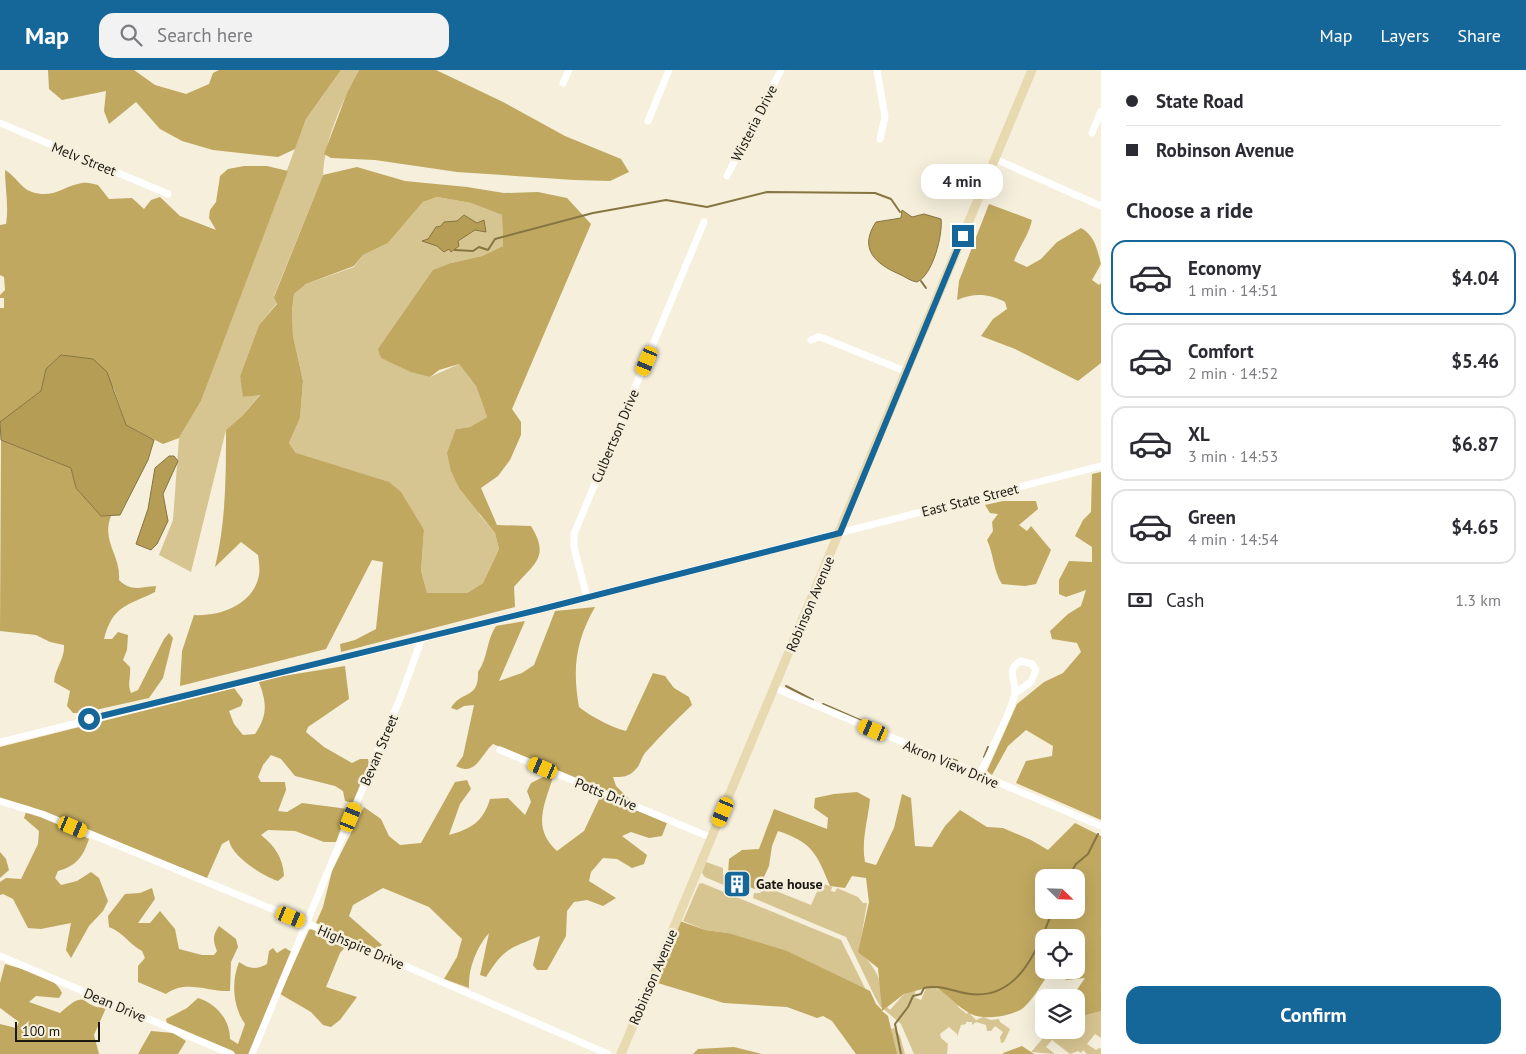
<!DOCTYPE html>
<meta charset="utf-8">
<style>
:root{--surface:#fff;--page:#f2f2f3;--text:#2b2b33;--muted:#7c7c81;--line:#e1e1e2;--accent:#156799}
body{margin:0;font-family:"PT Sans",sans-serif;background:var(--page);color:var(--text);height:100vh;display:flex;flex-direction:column;font-size:19px;white-space:nowrap}
*{box-sizing:border-box;margin:0}
p{font-size:16px;color:var(--muted)}
.icon{flex:none;width:28px;height:28px;fill:none;stroke:currentColor;stroke-width:2;stroke-linecap:round;stroke-linejoin:round}
.map{position:relative;flex:1;overflow:hidden}
.side{display:flex;flex-direction:column;background:var(--surface);width:425px}
.side>*{flex:none}
.top-card{display:grid;align-content:center;height:110px;padding:0 25px;background:var(--surface)}
.needle{width:32px;rotate:113deg}
.tools{position:absolute;left:1035px;top:799px;display:grid;gap:10px}
.tools a{display:grid;place-items:center;width:50px;height:50px;border-radius:10px;background:var(--surface);box-shadow:0 5px 20px #0002;font-size:25px}
.scale{position:absolute;left:15px;bottom:12px;width:85px;box-sizing:border-box;padding-left:5px;border:2px solid #1a1811;border-top:0;font-size:14px;line-height:18px;white-space:nowrap;color:#1a1811;-webkit-text-stroke:4px #f5efdc;paint-order:stroke}
.end{position:absolute;width:22px;height:22px;margin:-11px;border:6px solid #156799;background:#fff;box-shadow:0 0 0 2px #fff}
.from{border-radius:50%}
.bubble{position:absolute;height:35px;border-radius:15px;background:var(--surface);box-shadow:0 5px 20px #0002;font-size:16px;font-weight:600;line-height:35px;text-align:center}
.car{position:absolute;width:15px;height:30px;margin:-15px -8px;border-radius:6px;box-shadow:0 0 4px 1px #0007;background:linear-gradient(#f5c518 24%,#345 0 40%,#f5c518 0 76%,#345 0 86%,#f5c518 0)}
.top-card b{display:flex;align-items:center;gap:18px;height:48px;font-size:19px}
.top-card b+b{border-top:1px solid var(--line)}
.top-card i{width:12px;height:12px;background:var(--text)}
ul{padding:0;list-style:none}
li{display:flex;align-items:center;gap:15px;height:75px;margin:0 10px 8px;padding:0 15px;border:2px solid var(--line);border-radius:15px}
li div{flex:1}
li b{display:block;font-size:19px}
li em{font-style:normal;font-weight:600}
li.active{border-color:var(--accent)}
li>.icon{width:45px;height:45px;stroke-width:1.5}
h2{padding:0 25px;font-size:22px;line-height:60px}
.pay{display:flex;align-items:center;gap:12px;height:55px;padding:0 25px;font-size:19px}
.pay p{margin-inline-start:auto}
.action{display:flex;gap:10px;margin-top:auto;padding:10px 25px}
.action a{flex:1;height:58px;border-radius:15px;background:var(--accent);color:#fff;font-size:20px;font-weight:600;line-height:58px;text-align:center}
header{display:flex;align-items:center;gap:30px;box-sizing:border-box;height:70px;padding:0 25px;background:var(--accent);color:#fff}
header strong{font-size:24px}
nav{display:flex;gap:28px;margin-inline-start:auto;font-size:18px}
.search{width:350px;height:45px;background:var(--page);display:flex;align-items:center;gap:12px;box-sizing:border-box;padding:0 18px;border-radius:15px;color:var(--muted);font-size:19px}
main{display:flex;flex:1;min-height:0}
.map>svg:first-child{display:block}
.green{fill:#d6c491}
.forest{fill:#c0a860;fill-rule:evenodd}
.water{fill:#b59d55;stroke:#867541}
.lines{fill:none;stroke-linecap:round;stroke-linejoin:round}
.stream{stroke:#867541;stroke-width:2}
.minor{stroke:#fff;stroke-width:7}
.major{stroke:#e7d9b0;stroke-width:9}
.route{stroke:#156799;stroke-width:6}
.labels{text-anchor:middle;stroke-width:5;stroke-linejoin:round;paint-order:stroke}
.street-label{font-size:14px;fill:#1a1811;stroke:#f5efdc}
.poi-label{font-size:14px;font-weight:bold;fill:#1a1811;stroke:#f5efdc;text-anchor:start}
</style>
<header>
<strong>Map</strong>
<div class="search"><svg class="icon" aria-label="search" viewBox="0 0 24 24"><circle cx="10" cy="10" r="6"/><path d="M15 15l6 6"/></svg>Search here</div>
<nav><a>Map</a><a>Layers</a><a>Share</a></nav>
</header>
<main>
<div class="map">
<svg width="1101" height="984" viewBox="0 0 1101 984">
<rect width="100%" height="100%" fill="#f5efdc"/>
<path class="green" d="M341 0H359C342 33 325 67 323 105L274 226 277 233 259 255 240 306 244 327 260 324 243 345 226 360 191 502 159 485 173 450 179 368 201 331 306 49Z
M437 127 471 133 502 145 503 176 482 186 451 193 381 288 430 307 459 294 476 316 487 347 470 357 456 359 479 444 495 463 499 479 483 513 467 523 427 524 421 501 424 460 296 383 289 373 300 348 303 311 293 266 292 241 294 224 306 214 354 197 363 185 388 173 423 132Z
M706 792 723 798V805L729 808 726 816 705 807 702 803Z
M702 813 841 870 868 924 728 863 705 860 683 851 699 814Z
M821 813 832 817 831 821 835 822 837 818 858 827 863 833H867L859 881C870 891 878 903 882 918 884 926 883 934 890 940L904 924 916 919 914 927 921 930 926 918 931 916 961 930 958 937 967 944 969 940 973 941 970 944 976 950 983 947 991 950 999 949 1000 952 1010 959 1004 972 1001 973 1000 967 1003 962 995 956 991 961H987L986 955 976 952 972 955V952H966V954L961 955 957 967V964L949 957 940 964 941 968 948 974 947 984H914L901 954 880 936 875 927 846 867 753 828 754 823H760L766 817 811 835Z
M1101 941V968L1095 964 1087 974 1096 980 1099 978 1101 979V984H1087L1083 980 1081 983 1078 981 1070 984 1052 970 1046 977 1055 984 1031 982 1050 960H1076V948Z
M894 958 900 966 905 984H895L891 959Z"/>
<path class="forest" d="M48 0H134L155 15 186 24 209 14 213 3 219 0H341L306 49 295 79 278 87 213 80 182 71 160 59 136 32 109 54 104 41 106 21 62 30 49 19Z
M359 0H436L503 32 565 66 621 89 629 102 610 111 574 110 457 102 375 90 331 88 324 84 347 23Z
M244 96H267L288 101 201 331 179 368 163 374 126 355 114 319 93 289 61 285 46 299 41 321 0 352V238H4V228H0V225L5 220 4 207 0 205V155L6 154C9 135 5 119 5 100 16 106 20 118 32 122 54 129 63 116 82 113 87 112 93 114 98 115L109 129 132 128 144 139 151 130 160 127 180 146 216 160 209 148 210 140 216 132 220 106 228 99Z
M357 97 405 111 467 117 504 123 538 122 567 128 591 154 512 339 521 352V365L510 390 498 406 481 418 497 455 531 456C550 487 535 493 514 517L515 537 341 582 340 574 355 570 376 559 383 492 372 490 326 579 180 616 182 581 194 545C221 547 254 534 259 505 260 499 259 491 258 485L241 472 215 497C226 452 226 406 226 360L243 345 260 325 243 327 240 306 259 255 277 234 274 227 323 105ZM437 127 471 133 502 145 503 176 482 186 451 193 433 200 378 279 381 288 411 302 430 307 439 300 459 294 476 316 487 347 470 357 456 359 447 383 451 401 459 418 495 463 499 479 483 513 467 523H427L421 501 424 460 401 422 389 412 296 383 289 373 300 348 303 311 293 266 292 241 294 224 306 214 354 196 363 185 388 173 423 132Z
M989 134 1032 150C1029 165 1019 177 1014 191L1027 197 1041 189 1057 172 1081 158C1095 166 1097 179 1101 194L1092 210 1099 215 1101 213V293L1078 311 1015 279 981 266 993 249 1007 239 1005 232C988 223 974 223 957 230L959 211Z
M1 370 71 398 76 418 101 446H111C101 472 121 485 119 510 131 522 140 517 156 516L155 522C127 536 113 535 104 569H112L118 562 128 565 127 580 123 590 130 597C131 607 127 614 131 623L138 620 164 569 169 563 173 568 163 608 149 628 82 643H73L67 636 70 621 54 612C55 598 65 589 64 575L50 572 36 565 0 561Z
M1101 402V750L1016 713 1026 691 1052 686 1053 676 1026 660 1008 676 992 705 987 701 1017 634 1044 612 1063 603 1081 582 1077 573 1052 569 1050 561 1068 544 1081 536 1086 520 1066 527 1059 524V510L1069 491 1092 492V477L1075 466 1083 450 1091 442 1092 404Z
M1003 431H1036L1038 439 1019 455 1027 461 1031 456 1051 480 1036 514 1025 516 1002 514C993 500 994 485 987 470L993 461 992 452 998 444 990 443 985 435Z
M595 537C576 570 572 598 579 637 590 646 613 658 626 661L653 603 665 606 674 618 689 627 692 635C676 650 660 666 645 683 641 688 640 696 635 700 629 707 622 707 613 707L616 716 632 732 493 674C481 684 476 707 456 696L463 686 474 635 464 636 457 640 451 638C461 620 479 630 478 602 488 588 486 571 496 556L525 551 499 611 522 603 534 595 555 541Z
M345 596 349 629 308 657 306 662 324 677 352 693 360 689H368L369 695 353 733 345 731 343 721 335 716 295 706 281 689 271 685 263 695 258 707 261 712H285L286 720 278 741 287 742 302 733 348 739 336 772H324L295 761 268 760 261 765C275 776 283 788 284 806L278 811C263 806 231 786 229 770L222 774 207 808 28 736 0 729V677L234 618 243 630 241 636 229 641 234 654 243 665 255 664C268 645 267 632 258 610Z
M545 706 553 707C544 736 532 758 557 781L584 761 601 725 667 753 662 766 649 768 631 762 622 766 647 785 644 794 632 798 617 789 603 788 591 802 589 811 616 828 603 836 587 830 574 832 567 841 566 866 547 900H537L533 895 540 866C509 879 505 877 486 907L480 905 489 863C476 878 468 899 469 918L444 909 457 887 462 869 429 837 383 818 353 835 349 846 382 875 376 879 316 853 323 837 332 801 364 737 381 749 389 766 400 775 421 773 455 712 467 710 471 719 460 734 449 765C471 759 483 752 490 729L508 728 525 745 531 732 527 721 531 713Z
M857 722 870 729C868 750 861 771 865 792L876 795 894 758 902 724 911 728 915 776 932 777 945 756 960 740 987 757 1003 758 1031 770 1048 780 1075 753 1101 766V941L1076 948V928L1072 927 1085 908 1067 910 1049 903C1043 912 1029 936 1020 940 1008 947 983 950 971 944 956 936 948 924 934 916L904 924 882 941 888 946 897 984H856L832 951 823 946 817 948 787 937 724 933 651 911 677 850 705 860 728 863 787 881 870 921 876 934 882 940 878 898 858 882 869 832 866 808 852 806 845 818 830 816C817 784 812 772 778 761L772 776 769 796 758 820 740 814 728 805 729 789 742 780 759 779 774 739 827 759 828 748 814 738 815 728 834 724ZM1044 808H1076V840H1044ZM1044 868H1076V900H1044Z
M26 742 39 745 89 769C83 787 76 796 58 801L55 808 61 815 77 811 91 802 99 808 108 831 103 841 89 856 71 888 66 880 71 853 41 859 28 858 13 829 3 824 0 825V812L6 808 21 809 38 774 39 761 24 748Z
M0 782 6 789 9 800 0 808Z
M152 818 155 829 138 853H150L160 841 175 859 179 879 202 885H214L217 881C213 871 212 866 219 856L236 869 238 877 231 892 230 921C208 922 186 909 166 924L138 912V896L145 888 142 881C129 874 123 862 109 857L108 846 125 824 140 823Z
M312 859 336 869 346 876 340 883 326 917 357 927 340 950 331 957 323 955 311 942 280 924 309 860Z
M273 878 277 883 285 878 292 882 250 984H236L167 953 166 949 187 938 198 928C217 934 230 950 230 969L238 974 245 954C233 937 231 912 239 892 249 899 256 900 267 894L269 881Z
M5 894C23 900 54 904 62 923L59 928 36 926 29 932 60 943C90 916 79 938 106 938L94 965 99 984H0V954L16 958 19 952 0 938V913Z
M151 961 173 963 186 971 178 984H138Z
M1022 976 1034 984H1003V983Z
M734 977 762 984H693L698 979Z"/>
<path class="water" d="M902 140 912 147 924 144 941 149C943 164 933 205 917 212 910 211 906 207 899 204 876 194 858 179 876 152L901 148Z
M464 145 477 153 484 150 486 162 475 160 458 171 459 176 451 182 449 179 444 182 437 176 422 171 428 169 436 157 441 156 444 152 457 151Z
M61 285 93 289 107 302 126 355 154 370 148 390 120 445 101 446 76 418 71 398 1 370 0 352 41 321 46 299Z
M169 386H174L178 391 163 424 168 451 157 474 151 480 136 474 148 439 155 398Z"/>
<g class="lines">
<path class="stream" d="M455 180 473 181 479 177 488 180 495 169 593 143 666 130 707 137 767 122 875 123 891 129 900 142
M921 211 926 218
M786 616 813 630
M823 634 862 651
M947 687 957 691
M984 687 988 677
M1068 808 1076 794 1088 784 1098 764
M901 984 895 954 908 937 913 926 921 924 924 918C939 914 955 922 970 924 1020 930 1038 877 1053 840"/>
<path class="minor" d="M877 0 885 47 880 69
M563 13 569 0
M648 51 669 0
M0 53 168 124
M1092 63 1101 41
M995 89 1101 136
M727 106 781 0
M811 270 818 267 823 268 907 302
M587 527 574 478V464L704 152
M775 618 1101 756
M0 672 542 539 1101 396
M500 680 712 768
M979 706C986 691 1015 634 1015 622 1016 610 1005 599 1021 591L1032 594 1036 600 1031 612 1015 623
M0 731 42 744 306 853 608 984
M0 886 231 984
M252 984 401 626 422 568"/>
<path class="major" d="M621 984 1032 0"/>
</g>
<g class="lines">
<path class="route" d="M89 649 542 539 840 463 963 166"/>
</g>
<defs>
<g id="building-square" transform="scale(1.4375)"><rect x="-9" y="-9" width="18" height="18" rx="4" fill="#156799" stroke="#f5efdc"/><path d="M-4-6H4V6H1V3H-1V6H-4ZM-2.5-4.3h1.7v1.8h-1.7ZM.8-4.3h1.7v1.8H.8ZM-2.5-1h1.7V.8h-1.7ZM.8-1h1.7V.8H.8Z" fill="#fff"/></g>
</defs>
<g fill-rule="evenodd">
<use href="#building-square" x="737" y="814"/>
</g>
<g class="labels">
<g class="street-label">
<text transform="translate(754 53) rotate(-63)" y="5">Wisteria Drive</text>
<text transform="translate(84 89) rotate(22)" y="5">Melv Street</text>
<text transform="translate(615 366) rotate(-67)" y="5">Culbertson Drive</text>
<text transform="translate(970 430) rotate(-14)" y="5">East State Street</text>
<text transform="translate(810 534) rotate(-67)" y="5">Robinson Avenue</text>
<text transform="translate(379 680) rotate(-67)" y="5">Bevan Street</text>
<text transform="translate(951 694) rotate(23)" y="5">Akron View Drive</text>
<text transform="translate(606 724) rotate(22)" y="5">Potts Drive</text>
<text transform="translate(361 877) rotate(23)" y="5">Highspire Drive</text>
<text transform="translate(653 907) rotate(-67)" y="5">Robinson Avenue</text>
<text transform="translate(115 935) rotate(23)" y="5">Dean Drive</text>
</g>
<g class="poi-label">
<text x="756" y="819">Gate house</text>
</g>
</g>
</svg>
<div class="tools">
<a><svg class="needle" viewBox="-14 -14 28 28"><path d="M0-13l5 13h-10z" fill="#e53935"/><path d="M0 13l5-13h-10z" fill="#7c7c81"/></svg></a>
<a><svg class="icon" aria-label="locate" viewBox="0 0 24 24"><circle cx="12" cy="12" r="6"/><path d="M12 2v4M12 18v4M2 12h4M18 12h4"/></svg></a>
<a><svg class="icon" aria-label="layers" viewBox="0 0 24 24"><path d="M12 4l9 5-9 5-9-5zM3 14l9 5 9-5"/></svg></a>
</div>
<div class="scale">100 m</div>
<i class="end from" style="left:89px;top:649px"></i>
<i class="end" style="left:963px;top:166px"></i>
<div class="bubble" style="left:921px;top:94px;width:82px">4 min</div>
<i class="car" style="left:647px;top:291px;rotate:203deg"></i>
<i class="car" style="left:873px;top:660px;rotate:293deg"></i>
<i class="car" style="left:543px;top:698px;rotate:293deg"></i>
<i class="car" style="left:723px;top:742px;rotate:203deg"></i>
<i class="car" style="left:351px;top:747px;rotate:22deg"></i>
<i class="car" style="left:73px;top:757px;rotate:113deg"></i>
<i class="car" style="left:291px;top:847px;rotate:112deg"></i>
</div>
<section class="side">
<div class="top-card">
<b><i class="from"></i>State Road</b>
<b><i></i>Robinson Avenue</b>
</div>
<h2>Choose a ride</h2>
<ul>
<li class="active"><svg class="icon" aria-label="car" viewBox="0 0 24 24"><path d="M5 17H2v-5l4-1 3-4h7l3 4 3 1v5h-3M9 17h6M6 11h13"/><circle cx="7" cy="17" r="2"/><circle cx="17" cy="17" r="2"/></svg><div><b>Economy</b><p>1 min · 14:51</p></div><em>$4.04</em></li>
<li><svg class="icon" aria-label="car" viewBox="0 0 24 24"><path d="M5 17H2v-5l4-1 3-4h7l3 4 3 1v5h-3M9 17h6M6 11h13"/><circle cx="7" cy="17" r="2"/><circle cx="17" cy="17" r="2"/></svg><div><b>Comfort</b><p>2 min · 14:52</p></div><em>$5.46</em></li>
<li><svg class="icon" aria-label="car" viewBox="0 0 24 24"><path d="M5 17H2v-5l4-1 3-4h7l3 4 3 1v5h-3M9 17h6M6 11h13"/><circle cx="7" cy="17" r="2"/><circle cx="17" cy="17" r="2"/></svg><div><b>XL</b><p>3 min · 14:53</p></div><em>$6.87</em></li>
<li><svg class="icon" aria-label="car" viewBox="0 0 24 24"><path d="M5 17H2v-5l4-1 3-4h7l3 4 3 1v5h-3M9 17h6M6 11h13"/><circle cx="7" cy="17" r="2"/><circle cx="17" cy="17" r="2"/></svg><div><b>Green</b><p>4 min · 14:54</p></div><em>$4.65</em></li>
</ul>
<div class="pay"><svg class="icon" aria-label="cash" viewBox="0 0 24 24"><path d="M3 7h18v10H3z"/><circle cx="12" cy="12" r="2"/></svg>Cash<p>1.3 km</p></div>
<div class="action"><a>Confirm</a></div>
</section>
</main>
